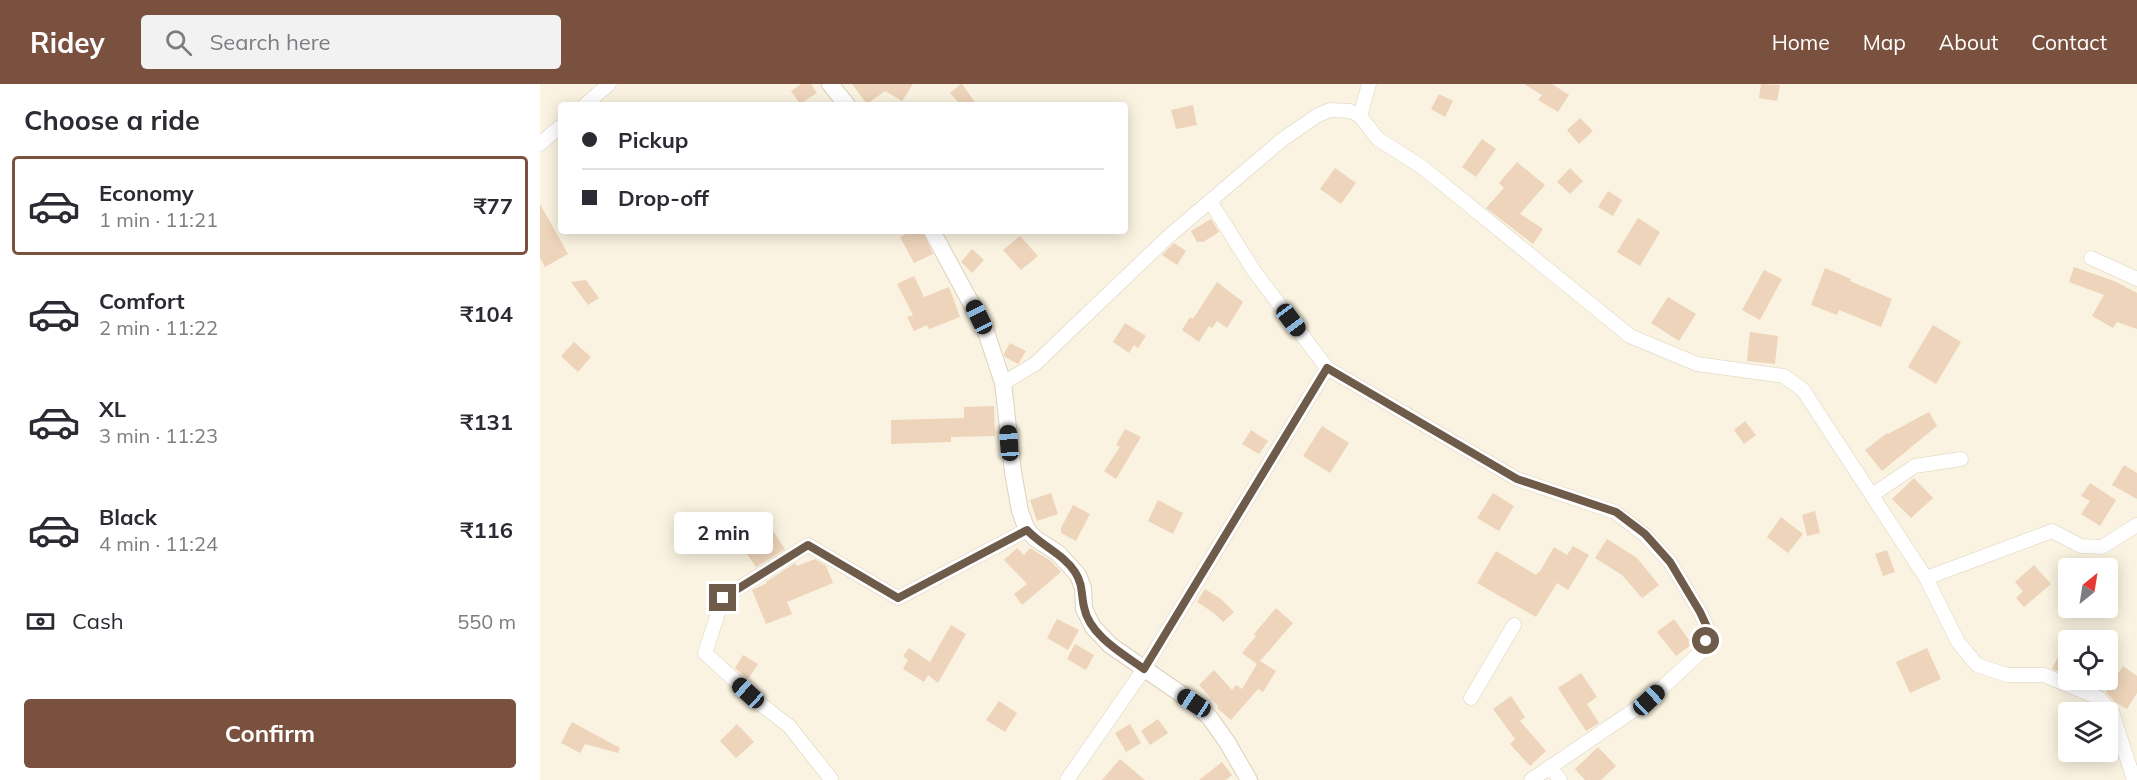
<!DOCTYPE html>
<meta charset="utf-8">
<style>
:root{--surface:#fff;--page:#f2f2f3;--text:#2b2b33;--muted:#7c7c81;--line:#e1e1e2;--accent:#7a503f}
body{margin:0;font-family:Mulish,sans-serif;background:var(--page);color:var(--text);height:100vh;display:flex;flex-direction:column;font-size:22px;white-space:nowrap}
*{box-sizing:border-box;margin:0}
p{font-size:20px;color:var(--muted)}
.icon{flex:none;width:33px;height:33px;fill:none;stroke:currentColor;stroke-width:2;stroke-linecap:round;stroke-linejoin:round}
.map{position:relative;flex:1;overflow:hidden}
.sheet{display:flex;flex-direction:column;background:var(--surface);width:540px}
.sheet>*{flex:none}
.hud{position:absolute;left:18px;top:18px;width:570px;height:132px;border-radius:6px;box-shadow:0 3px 15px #0003;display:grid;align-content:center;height:132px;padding:0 24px;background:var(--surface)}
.needle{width:39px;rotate:30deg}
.fabs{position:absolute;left:1518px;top:474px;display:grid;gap:12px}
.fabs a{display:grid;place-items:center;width:60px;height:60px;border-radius:6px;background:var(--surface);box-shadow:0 3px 15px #0003;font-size:30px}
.end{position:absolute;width:27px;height:27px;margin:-14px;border:8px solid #6e5b4a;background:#fff;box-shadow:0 0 0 3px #fff}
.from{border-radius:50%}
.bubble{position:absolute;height:42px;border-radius:6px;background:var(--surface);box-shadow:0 3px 15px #0003;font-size:20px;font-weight:700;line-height:42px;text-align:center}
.car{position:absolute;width:18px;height:36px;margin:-18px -9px;border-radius:8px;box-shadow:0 0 4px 2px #0007;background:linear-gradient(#222 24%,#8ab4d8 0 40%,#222 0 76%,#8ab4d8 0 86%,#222 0)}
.hud b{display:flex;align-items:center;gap:21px;height:57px;font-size:22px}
.hud b+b{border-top:2px solid var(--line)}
.hud i{width:15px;height:15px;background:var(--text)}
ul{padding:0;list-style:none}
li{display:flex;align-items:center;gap:18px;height:99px;margin:0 12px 9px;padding:0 12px;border:3px solid transparent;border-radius:6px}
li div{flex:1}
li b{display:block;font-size:22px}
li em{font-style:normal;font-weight:700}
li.selected{border-color:var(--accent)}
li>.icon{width:54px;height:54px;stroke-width:1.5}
h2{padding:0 24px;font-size:27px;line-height:72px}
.pay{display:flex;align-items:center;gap:15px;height:66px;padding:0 24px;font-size:22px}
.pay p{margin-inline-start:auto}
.action{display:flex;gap:12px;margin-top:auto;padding:12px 24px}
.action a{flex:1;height:69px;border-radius:6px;background:var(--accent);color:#fff;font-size:24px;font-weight:700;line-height:69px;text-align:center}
header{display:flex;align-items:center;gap:36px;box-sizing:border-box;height:84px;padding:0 30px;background:var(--accent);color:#fff}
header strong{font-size:28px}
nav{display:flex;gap:33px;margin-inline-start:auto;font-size:21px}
.search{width:420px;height:54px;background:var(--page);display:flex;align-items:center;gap:15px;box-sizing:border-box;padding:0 21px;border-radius:6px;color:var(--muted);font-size:22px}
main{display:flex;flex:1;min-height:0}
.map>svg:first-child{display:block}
.building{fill:#edd4ba}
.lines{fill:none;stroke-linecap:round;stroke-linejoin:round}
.minor-casing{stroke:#ddd0bd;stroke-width:15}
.tertiary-casing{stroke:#ddd0bd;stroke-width:18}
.minor{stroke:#fff;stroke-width:14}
.tertiary{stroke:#fff;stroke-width:16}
.route{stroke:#6e5b4a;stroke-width:8}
</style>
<header>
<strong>Ridey</strong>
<div class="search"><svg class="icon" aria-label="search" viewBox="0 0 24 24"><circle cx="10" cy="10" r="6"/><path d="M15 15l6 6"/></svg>Search here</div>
<nav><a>Home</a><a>Map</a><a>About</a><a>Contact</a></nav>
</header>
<main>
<section class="sheet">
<h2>Choose a ride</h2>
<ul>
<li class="selected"><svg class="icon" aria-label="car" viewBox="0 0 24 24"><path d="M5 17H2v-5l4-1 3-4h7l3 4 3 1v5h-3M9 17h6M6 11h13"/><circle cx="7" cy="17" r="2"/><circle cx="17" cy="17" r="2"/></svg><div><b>Economy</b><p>1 min · 11:21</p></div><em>₹77</em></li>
<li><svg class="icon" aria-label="car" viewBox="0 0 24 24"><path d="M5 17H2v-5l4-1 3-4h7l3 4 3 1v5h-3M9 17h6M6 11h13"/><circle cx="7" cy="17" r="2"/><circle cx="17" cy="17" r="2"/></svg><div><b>Comfort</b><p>2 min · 11:22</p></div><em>₹104</em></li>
<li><svg class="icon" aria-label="car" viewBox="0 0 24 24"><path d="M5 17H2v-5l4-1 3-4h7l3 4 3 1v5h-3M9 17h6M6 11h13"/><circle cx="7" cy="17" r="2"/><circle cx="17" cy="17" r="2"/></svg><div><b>XL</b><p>3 min · 11:23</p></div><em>₹131</em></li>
<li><svg class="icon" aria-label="car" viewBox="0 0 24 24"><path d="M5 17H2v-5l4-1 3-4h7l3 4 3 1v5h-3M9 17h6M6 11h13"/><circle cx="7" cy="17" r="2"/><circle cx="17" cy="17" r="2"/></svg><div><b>Black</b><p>4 min · 11:24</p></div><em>₹116</em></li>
</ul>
<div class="pay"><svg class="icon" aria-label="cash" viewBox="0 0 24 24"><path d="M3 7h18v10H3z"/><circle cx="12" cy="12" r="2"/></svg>Cash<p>550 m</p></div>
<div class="action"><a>Confirm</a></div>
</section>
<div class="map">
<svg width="1597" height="696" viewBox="0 0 1597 696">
<rect width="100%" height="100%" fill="#faf3e1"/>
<path class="building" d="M261 0H271L277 9 260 20 251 7Z
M312 0H373L362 17 345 7 327 20Z
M421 0H422L437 21H421L410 9Z
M984 0H1012L1029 11 1018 28 998 16 1002 11Z
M1221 0 1240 1 1237 17 1219 14Z
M899 10 913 17 905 33 891 25Z
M653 21 657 41 636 45 631 26Z
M1040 34 1053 47 1039 60 1027 46Z
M942 55 956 65 936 93 922 83Z
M977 78 1005 101 980 130 1003 145 993 160 946 124 964 104 959 99Z
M795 84 816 99 801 120 780 105Z
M1030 84 1043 97 1030 110 1017 98Z
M1068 107 1082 116 1073 132 1058 123Z
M0 120 28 170 5 183 0 174Z
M1098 134 1120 148 1100 182 1077 168Z
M671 135 679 148 663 158H657L651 147Z
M371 147H382L393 170 374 179 360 153Z
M480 152 498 172 481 186 463 166Z
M634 159 646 167 637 181 622 171Z
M432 165 444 176 432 189 421 178Z
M1534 183 1574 197 1597 209V245L1577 238 1573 244 1552 232 1564 211 1529 198Z
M1285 184 1311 195 1310 197 1352 215 1341 243 1299 226 1297 231 1271 221Z
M1224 186 1242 195 1220 236 1202 226Z
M374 192 384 213 409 203 420 233 389 245 387 241 374 247 367 233 373 231 357 200Z
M46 196 59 214 48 221 31 198Z
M677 198 703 218 687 244 677 237 672 244 669 242 659 258 642 246 650 233 653 235Z
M1128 213 1156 230 1139 257 1111 239Z
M585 239 606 252 598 264 594 261 589 269 573 258Z
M1393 241 1421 258 1396 300 1368 283Z
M1210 248 1238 252 1235 280 1207 277Z
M34 258 51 273 38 288 21 272Z
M470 259 486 267 478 280 465 273 464 270Z
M454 322 455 352 411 353V358L351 360V336L424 334V323Z
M1389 328 1397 342 1342 387 1325 366 1347 349 1348 350Z
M1205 337 1216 351 1204 360 1194 346Z
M782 342 809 359 790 389 763 372Z
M585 345 601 353 576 395 564 387 580 363 576 361Z
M711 346 728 357 719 370 702 360Z
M1584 381 1597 389V415L1572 401Z
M1374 394 1393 414 1371 434 1352 415Z
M1550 399 1576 416 1560 442 1541 430 1550 417 1541 412Z
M511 409 518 430 497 437 490 416Z
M953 409 974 422 959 447 937 434Z
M618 416 643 429 633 450 608 437Z
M533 421 550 430 536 457 521 449V444Z
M1275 427 1280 449 1267 452 1262 431Z
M1241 433 1263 450 1248 469 1227 453Z
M213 434 224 449 231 444 245 465 216 483 192 448Z
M1067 455 1097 474 1119 501 1102 514 1082 491 1055 474Z
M1033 462 1049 471 1028 506 1017 499 996 533 937 499 956 467 996 491 998 488 999 489 1014 463 1027 471Z
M477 464 484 471 490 464 511 477 521 488 482 521 474 510 487 500 464 476Z
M1347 466 1355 488 1343 492 1335 470Z
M275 475 286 482 293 499 247 518 252 530 226 540 212 506 227 499 226 498 255 479 257 482Z
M1494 481 1511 500 1484 523 1476 514 1483 507 1475 498Z
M665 505 681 515 694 528 683 538 674 529 657 518Z
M736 524 753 539 720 577 736 587 723 608 718 605 691 636 677 624 678 622 659 601 674 586 692 606 696 601 702 605 717 580 702 569 716 552 714 550Z
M517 535 539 546 528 566 507 554Z
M1134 535 1152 560 1136 572 1117 548Z
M411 541 426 550 398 599 388 591 384 598 363 585 368 576 363 572 369 564 390 578Z
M1528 553V591L1512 585Z
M535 560 554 571 546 586 527 575Z
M1387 564 1401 595 1370 609 1356 578Z
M203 571 218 580 208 595 195 584Z
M1583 582 1597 592V609L1587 625 1575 618 1566 608Z
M1041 589 1057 613 1047 620 1059 639 1046 647 1018 604Z
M971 612 985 633 980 637 1006 667 990 682 970 660 975 655 953 625Z
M459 617 477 629 465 648 446 636Z
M618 635 628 649 610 661 601 647Z
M32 638 80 664 78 669 45 660 40 669 21 659Z
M197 640 214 658 196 674 180 657Z
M590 640 601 659 586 668 575 649Z
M1058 663 1076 682 1061 696H1045L1035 685Z
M580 675 605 696H562Z
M682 678 692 691 686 696H659Z"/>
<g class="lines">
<g class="minor-casing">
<path id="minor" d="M45 21 69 0
M820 32 829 0
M0 60 21 42
M670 117 714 187 787 284 977 395 1075 428 1105 451 1130 478 1160 528 1167 543 1166 557 1163 566 1109 616 991 696
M1551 174 1597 195
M463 299 495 280 629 152 743 55 778 31 790 26 810 27 820 32 838 55 882 83 1090 252 1157 280 1244 292 1263 306 1386 494 1418 558 1437 581 1467 591H1504L1559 614 1572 628 1594 696
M1332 411 1375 382 1421 375
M1386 494 1512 447 1541 462 1562 463 1597 441
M931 614 974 541
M1011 684 1020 696
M291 695 249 642 223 622 165 569 183 514 268 461 358 514 487 446
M527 696 604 585 787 284"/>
</g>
<g class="tertiary-casing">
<path id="tertiary" d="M290 0 307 21
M392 147 445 245 463 299 473 388 480 427 487 446 496 455 518 469 538 491 543 504 544 525 553 543 570 561 654 619 670 634 687 658 709 696"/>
</g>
<use href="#minor" class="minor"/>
<use href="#tertiary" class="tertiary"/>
</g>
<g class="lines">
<path class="route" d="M183 514 268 461 358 514 487 446C502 462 523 470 535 488 543 500 541 510 544 523 549 551 583 570 604 585L787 284 977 395 1076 428 1105 450 1130 478 1160 528 1167 543 1166 557"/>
</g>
</svg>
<div class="fabs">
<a><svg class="needle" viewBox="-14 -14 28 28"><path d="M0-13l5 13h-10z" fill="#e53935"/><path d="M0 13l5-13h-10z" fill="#7c7c81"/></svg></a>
<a><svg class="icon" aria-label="locate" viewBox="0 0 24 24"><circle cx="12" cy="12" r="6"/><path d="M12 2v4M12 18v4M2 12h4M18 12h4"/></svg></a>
<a><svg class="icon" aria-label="layers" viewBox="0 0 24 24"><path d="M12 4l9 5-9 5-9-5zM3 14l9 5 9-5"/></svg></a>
</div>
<i class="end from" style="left:1166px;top:557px"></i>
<i class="end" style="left:183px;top:514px"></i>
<div class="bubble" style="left:134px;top:428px;width:99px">2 min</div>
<i class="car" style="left:439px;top:233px;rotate:334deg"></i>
<i class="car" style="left:751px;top:236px;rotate:143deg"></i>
<i class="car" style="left:469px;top:359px;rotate:356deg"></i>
<i class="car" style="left:208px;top:609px;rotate:312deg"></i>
<i class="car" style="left:1109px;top:616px;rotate:47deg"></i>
<i class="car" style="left:654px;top:619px;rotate:303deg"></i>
<div class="hud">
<b><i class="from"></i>Pickup</b>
<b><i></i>Drop-off</b>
</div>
</div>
</main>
